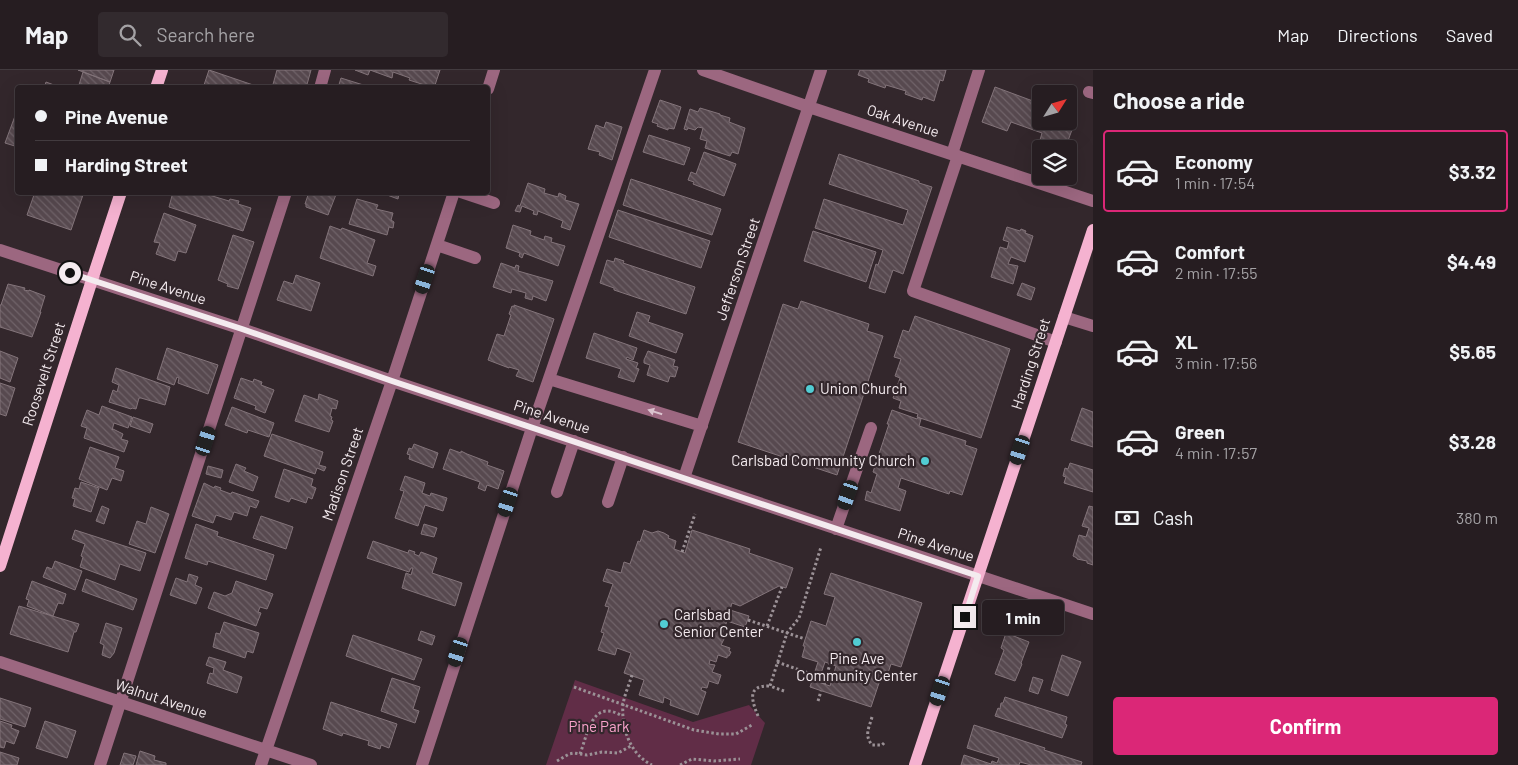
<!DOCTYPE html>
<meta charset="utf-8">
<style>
:root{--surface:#261d21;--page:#322a2e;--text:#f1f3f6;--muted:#a4a2a5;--line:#423b3f;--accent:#db2777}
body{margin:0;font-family:Barlow,sans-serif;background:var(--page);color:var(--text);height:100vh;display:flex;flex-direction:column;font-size:19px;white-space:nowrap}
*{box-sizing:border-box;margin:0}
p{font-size:16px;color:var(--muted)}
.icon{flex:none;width:28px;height:28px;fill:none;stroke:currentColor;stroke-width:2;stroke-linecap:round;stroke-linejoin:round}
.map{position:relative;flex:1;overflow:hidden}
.drawer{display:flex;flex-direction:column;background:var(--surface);width:425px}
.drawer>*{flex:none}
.banner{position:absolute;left:15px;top:15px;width:475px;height:110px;border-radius:5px;box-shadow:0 5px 20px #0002,0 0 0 1px var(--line);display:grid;align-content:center;height:110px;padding:0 20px;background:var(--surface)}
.needle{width:32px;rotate:53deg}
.fabs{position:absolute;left:1032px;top:15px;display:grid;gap:10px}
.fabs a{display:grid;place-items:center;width:45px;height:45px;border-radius:5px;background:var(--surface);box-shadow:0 5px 20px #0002,0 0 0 1px var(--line);font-size:25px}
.end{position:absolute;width:22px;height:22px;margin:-11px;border:6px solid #f4ebef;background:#111;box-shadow:0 0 0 2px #111}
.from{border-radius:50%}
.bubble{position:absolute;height:35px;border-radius:5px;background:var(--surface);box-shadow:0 5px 20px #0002,0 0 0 1px var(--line);font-size:16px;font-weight:700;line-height:35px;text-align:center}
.car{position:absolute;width:15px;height:30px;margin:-15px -8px;border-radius:6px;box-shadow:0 0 4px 1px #0007;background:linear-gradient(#222 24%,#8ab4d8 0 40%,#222 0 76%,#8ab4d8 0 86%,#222 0)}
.banner b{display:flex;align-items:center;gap:18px;height:48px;font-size:19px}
.banner b+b{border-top:1px solid var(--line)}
.banner i{width:12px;height:12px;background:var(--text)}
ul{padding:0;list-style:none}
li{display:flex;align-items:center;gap:15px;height:82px;margin:0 10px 8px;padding:0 10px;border:2px solid transparent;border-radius:5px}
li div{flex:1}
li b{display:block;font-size:19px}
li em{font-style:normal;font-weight:700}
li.selected{border-color:var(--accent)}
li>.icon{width:45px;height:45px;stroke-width:1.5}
h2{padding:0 20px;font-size:22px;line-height:60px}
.pay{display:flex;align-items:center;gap:12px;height:55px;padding:0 20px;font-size:19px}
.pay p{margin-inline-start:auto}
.primary-button{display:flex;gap:10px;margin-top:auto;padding:10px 20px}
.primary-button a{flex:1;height:58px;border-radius:5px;background:var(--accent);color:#fff;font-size:20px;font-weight:700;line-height:58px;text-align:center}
header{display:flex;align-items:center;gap:30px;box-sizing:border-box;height:70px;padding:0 25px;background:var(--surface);border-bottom:1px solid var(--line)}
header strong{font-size:24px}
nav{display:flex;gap:28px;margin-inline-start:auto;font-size:18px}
.search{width:350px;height:45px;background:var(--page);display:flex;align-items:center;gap:12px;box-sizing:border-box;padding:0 18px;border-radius:5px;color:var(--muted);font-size:19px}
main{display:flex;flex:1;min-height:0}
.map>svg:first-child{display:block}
.park{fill:#612d47}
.building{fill:url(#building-back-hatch);stroke:#83747a;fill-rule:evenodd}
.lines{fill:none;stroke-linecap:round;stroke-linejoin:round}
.path{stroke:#9b9196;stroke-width:3;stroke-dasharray:2.5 2.5;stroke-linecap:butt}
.minor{stroke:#9c6780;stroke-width:12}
.major{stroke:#f5b2d0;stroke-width:12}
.oneway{fill:#dac3ce}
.route{stroke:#f4ebef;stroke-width:6}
.poi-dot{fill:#51ccd3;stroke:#33272c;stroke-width:2}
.labels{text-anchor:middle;stroke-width:4.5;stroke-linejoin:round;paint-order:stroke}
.street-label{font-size:15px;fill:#f4ebef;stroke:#33272c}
.poi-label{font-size:15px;fill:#f4ebef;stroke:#33272c;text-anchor:start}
.park-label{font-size:15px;fill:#f9a3cb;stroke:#33272c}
</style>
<header>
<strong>Map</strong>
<div class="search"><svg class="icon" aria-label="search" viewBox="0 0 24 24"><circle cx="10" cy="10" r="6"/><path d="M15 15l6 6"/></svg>Search here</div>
<nav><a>Map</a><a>Directions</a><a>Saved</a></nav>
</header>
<main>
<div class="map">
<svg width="1093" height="695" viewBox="0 0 1093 695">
<defs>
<pattern id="building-back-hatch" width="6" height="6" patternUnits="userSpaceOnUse" patternTransform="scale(1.25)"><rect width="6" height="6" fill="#57494f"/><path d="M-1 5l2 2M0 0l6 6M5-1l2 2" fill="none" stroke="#706369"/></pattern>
</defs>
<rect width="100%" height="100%" fill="#33272c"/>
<path class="park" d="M575 610 693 652 749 635 765 653 751 695H546Z"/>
<path class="building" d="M78 0H114L110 12Z
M209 0 262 18H203Z
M277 0H311L306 18H272Z
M355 0H440L434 18 409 10 410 8 393 2 392 8 370 0 368 5Z
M860 0H946L943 11 940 10 934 31 923 27 922 30 905 24 906 21 886 15 885 18 868 12 869 9 858 5Z
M83 2 110 12 108 18H78Z
M341 8 373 18H338Z
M46 12 62 18H44Z
M995 17 1041 34V51H1069V43L1077 46 1065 79 1040 70 1042 63 1011 52 1007 61 982 52Z
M660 30 681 37 674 59 668 58V60L657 56 658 54 652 52Z
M700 38 720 44V45L730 48 729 52 745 58 738 84 732 82 730 86 705 78 707 71 700 69 703 58 698 57 695 60 688 58 687 60 684 59 690 39 698 42Z
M15 46 18 47V77L5 73Z
M606 52 622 57 612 90 599 85 600 82 588 79 596 55 604 58Z
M649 65 690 78 684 95 643 82Z
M704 82 736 94 724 126 693 114 694 112 688 110 691 102 696 104Z
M839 84 919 111V113L932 117 903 204 893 200 885 223 869 218 876 194 878 195 883 180 815 158 824 129 903 155 908 140 829 114Z
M631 109 721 139 712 165 623 135Z
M528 113 545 119 544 123 558 127 559 123 566 126 565 130 579 134 570 160 561 157 563 151 538 141 537 145 533 144 534 141 522 136 520 142 515 141 518 135 520 136Z
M35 122H84L71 160 27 145Z
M173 122H199L229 131 230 129 239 131 238 134 251 138 243 161 169 137Z
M304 122H337L328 145 306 137V134H305L308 125H310Z
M379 122H404L403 125 399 124 398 129Z
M357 129 378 135 376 139 393 143 391 150 394 152 393 158 389 157 387 165 349 154Z
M618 140 710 171 701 198 609 167Z
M164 143 196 155 186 183 178 181 175 191 156 184 160 173 154 172Z
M513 155 531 161 530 165 544 170 545 166 552 168 551 172 565 176 558 196 524 183 522 188 519 186 520 183 506 178Z
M330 156 341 160 342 158 375 170 367 193 376 196 373 206 320 188Z
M1007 157 1020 161 1021 159 1026 161 1025 163 1033 166 1025 192 1011 187 1008 194 1018 196 1013 214 991 207 1000 177 1007 179 1009 172 1003 170Z
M813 161 876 182 866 212 804 191Z
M233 165 254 172 238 219 227 216 228 214 218 210Z
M615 188 624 191 623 193 695 217 686 244 614 220V218L600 213 607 190 614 192Z
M501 193 515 198 516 195 519 196 518 201 553 211 546 231 533 226 532 230 525 228 526 223 512 219 511 223 493 217Z
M296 205 320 213 311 241 277 230 284 211 293 214Z
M1022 213 1035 218 1031 230 1017 225Z
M8 214 25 218 24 220 29 221V220L45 226 40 242H41L32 267 0 257V235H1Z
M801 231 869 254 867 261 883 266 837 405 738 372 783 234 798 239Z
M514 235 554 249 533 312 516 306 519 300 509 297V298L488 290 497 264 504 266 511 245 509 244 512 236 514 237Z
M637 242 650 246 648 252 683 264 676 283 629 266Z
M915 246 1010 279 981 368 917 347 918 344 899 338 901 331 893 328 900 308 895 306 901 289 894 287 903 260 909 262Z
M594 263 637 278 633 290 627 287 626 289 638 293 636 298 639 299 634 312 618 307 621 299 586 288Z
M167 278 218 295 208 324 178 313 179 308 177 307 174 315 157 309Z
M0 281 18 288 10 312 0 308Z
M648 281 675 290 673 296 678 297 675 307 670 306 668 312 647 305 650 295 644 293V290Z
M116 298 170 317 165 335 141 328H139L136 339 132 338 131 339 109 332 113 320 117 322 119 315 112 312Z
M241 308 253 312 254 309 262 312 261 315 274 320 265 343 255 339 256 336 234 328Z
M0 313 15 318 6 346 0 344Z
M319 324 338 331 336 339 332 338 330 346 332 347 331 350 333 351 329 362 295 351 304 325 318 330Z
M102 336 132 347 128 358 114 353 112 360 113 359 123 364 121 369 128 371 124 382 84 368 87 358 81 356 87 340 99 345Z
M232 337 274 353 269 367 248 360 247 363 225 355Z
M1082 338 1093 342V377L1071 370Z
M892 340 917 349 918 347 921 349 919 356 966 371 965 375 977 379 962 425 950 421 949 424 901 408 898 418 906 421 900 441 865 430 867 421 871 423 877 404 873 402 889 354H887Z
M133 347 153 354 150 363 130 356Z
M272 364 323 382 319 395 326 397 324 401 317 398 315 404 264 386Z
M414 374 438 383 433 398 409 389 410 385 407 384 409 378 412 379Z
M90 377 119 387 115 398 124 401 121 411 112 408 107 420 79 409Z
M450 379 461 383V381L467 384 488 392 487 395 504 401 498 419 487 415 485 421 478 418 480 412 443 399Z
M1070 393 1093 400V422L1064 413 1066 407 1063 406 1065 398 1068 399Z
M236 394 246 398 244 401 258 407 253 421 229 412Z
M208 396 223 400 221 408 206 404Z
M284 399 313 409 311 416 316 418 312 429 308 427 306 433 291 428 289 432 275 427Z
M405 406 425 413 422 423 430 426 431 423 447 428 443 441 425 435 418 456 395 448 404 421 400 420Z
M81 412 99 418 91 442 73 436 75 429 72 428 75 418 79 419Z
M204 413 214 418 215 416 221 418 220 420 231 424 232 422 259 431 256 438 250 436 247 446 234 442 231 450 216 445 213 453 192 446Z
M102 436 109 439 104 454 96 451Z
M1089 436 1093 437V495L1087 493V491L1077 489V488L1073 486 1079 465 1086 467 1089 458 1082 456Z
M151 437 169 444 155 483 129 474 137 451 146 454Z
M261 446 293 457 286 479 253 468Z
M196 454 218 462 217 466 274 485 266 510 208 491 207 495 185 488Z
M424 454 437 458 434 467 421 464Z
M75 460 146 483 140 501 120 494 115 510 80 497 83 487 81 486 85 474 72 469Z
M644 460 652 463 658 461 664 463 669 466 668 468 676 471 674 479 685 483 692 460 750 479 749 483 793 498 786 518 779 516 740 536 732 533 730 540 749 546 745 557 727 551 721 568 724 569 721 575 730 578 729 581 731 582 729 586H727V588L718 585 716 592 710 590 709 594 715 595 712 602 721 605 718 614 709 611 707 618 702 617 701 620 706 622 698 645 670 635 671 630 664 627 663 633 639 625 644 610 624 603 631 583 617 578 615 585 598 580 604 563 601 562 609 537 605 536 613 514 603 511 607 499 621 503 624 492 630 494 638 471 640 472Z
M373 471 408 483 409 480 415 482 414 484 419 486 421 482 437 488 432 503 462 513 455 536 402 518 406 503 411 505 413 498H411L409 502 367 488Z
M55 491 82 501 75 520 43 507 47 497 52 499Z
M831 503 922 533 901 597 891 594 888 603 883 601 871 637 810 617 818 592 802 587 805 576H803L811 551 826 556 835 527 824 524ZM825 592 836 596 830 616 818 612Z
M189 504 198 507 195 515 202 518 196 534 170 525 176 508 187 512Z
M86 509 137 529 133 540 82 521Z
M32 511 66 524 63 534 58 533 53 546 27 536 29 530 26 529Z
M236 511 273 524 267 539 260 537 258 542 261 543 256 556 208 538 214 522 225 526 232 523Z
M19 536 79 554 76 562H74L68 582 10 564Z
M224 552 259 563 253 583 247 581 245 588 213 577 216 563 220 564Z
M106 553 122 558 114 583 110 588 102 585 104 575 100 573Z
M421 561 435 566 432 575 418 570Z
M1006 563 1029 572 1021 593 1022 594 1015 611 995 604 1004 580 1001 578Z
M353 565 422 589 414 610 346 586Z
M1062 585 1081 592 1068 626 1051 620Z
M209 587 226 592 223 600 242 607 237 623 207 613 210 603 213 604 214 598 206 595Z
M1033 607 1043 610 1038 624 1029 621Z
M392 608 420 617 413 639 419 641 415 653 381 641Z
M1005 627 1067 647 1065 654 1067 655 1062 668 995 646 998 638 1000 639 1001 633H1003Z
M0 628 31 638 25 657 0 649Z
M331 632 397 654 389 678 381 675 380 679 368 675 369 671 343 663 342 666 323 659Z
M0 651 12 655 11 658 19 661 14 674 6 671 4 678 0 677Z
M45 651 76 661 67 688 36 678Z
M974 655 1045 678 1044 680 1082 692 1081 695H1031L1020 692 1019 695H961L964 685 991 694 992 691 997 693 999 688 967 678Z
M140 681 155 686 154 690 166 693V695H136Z
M0 682 19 688 17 695H0Z
M124 683 136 686 133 695H120Z"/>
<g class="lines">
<path class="path" d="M682 482 695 444
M748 550 805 569
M767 556 782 517
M777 592 814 605
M632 605C629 615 624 626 623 635 621 659 631 685 652 695
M824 614 830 594
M574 617 694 660 719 664H736L752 655
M784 621 770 616 787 563 799 548 821 477
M818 631 821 621
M758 646C752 631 746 615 770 616
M872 647C869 658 864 665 872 675H882L885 672
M580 684C588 663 592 628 622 646
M557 691 569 684 574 683 587 685 602 682 618 683 631 676
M680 695 692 689 714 691 740 689"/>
<path class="minor" d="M703 0 809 37 1093 131
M320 18 325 0
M488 19 494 0
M1089 22 1093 23
M952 84 979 0
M958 86 913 221 1056 272
M461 122 494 133
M437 175 475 188
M0 180 242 259 392 311 1093 544
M1064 247 1093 256
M549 309 702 356
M684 408 821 0
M557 422 574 371
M608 432 623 387
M836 459 871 358
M0 592 311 695
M100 695 286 122
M261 695 392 311 454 122
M422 695 532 358 655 0"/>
<path class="major" d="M156 18 162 0
M0 496 92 210 121 122
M915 695 1093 160"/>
</g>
<defs><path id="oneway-solid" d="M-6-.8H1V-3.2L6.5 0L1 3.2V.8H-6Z" transform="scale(1.25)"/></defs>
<use class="oneway" href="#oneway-solid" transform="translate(655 342) rotate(-163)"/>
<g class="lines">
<path class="route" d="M70 203 242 259 392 311 978 506 965 547"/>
</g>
<g class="poi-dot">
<circle cx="810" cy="319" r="5"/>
<circle cx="925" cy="391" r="5"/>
<circle cx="664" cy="554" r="5"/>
<circle cx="857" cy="572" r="5"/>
</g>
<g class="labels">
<g class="street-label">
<text transform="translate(903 51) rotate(18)" y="5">Oak Avenue</text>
<text transform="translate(738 199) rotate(-71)" y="5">Jefferson Street</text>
<text transform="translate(168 218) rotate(18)" y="5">Pine Avenue</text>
<text transform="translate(1031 294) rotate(-72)" y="5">Harding Street</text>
<text transform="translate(44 304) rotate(-72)" y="5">Roosevelt Street</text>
<text transform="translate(552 347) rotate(18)" y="5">Pine Avenue</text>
<text transform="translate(343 404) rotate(-71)" y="5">Madison Street</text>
<text transform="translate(936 475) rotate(18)" y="5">Pine Avenue</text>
<text transform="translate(161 629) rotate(18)" y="5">Walnut Avenue</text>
</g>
<g class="poi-label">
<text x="820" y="324">Union Church</text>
<text x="915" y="396" text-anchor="end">Carlsbad Community Church</text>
<text x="674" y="550">Carlsbad<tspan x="674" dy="17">Senior Center</tspan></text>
<text x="857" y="594" text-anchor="middle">Pine Ave<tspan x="857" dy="17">Community Center</tspan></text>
</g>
<g class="park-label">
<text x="599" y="662">Pine Park</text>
</g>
</g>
</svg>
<div class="fabs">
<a><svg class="needle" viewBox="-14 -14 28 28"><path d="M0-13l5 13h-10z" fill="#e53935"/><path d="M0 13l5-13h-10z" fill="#a4a2a5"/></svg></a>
<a><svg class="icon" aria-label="layers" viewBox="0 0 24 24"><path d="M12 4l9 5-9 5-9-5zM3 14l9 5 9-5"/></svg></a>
</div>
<i class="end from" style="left:70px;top:203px"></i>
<i class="end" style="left:965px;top:547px"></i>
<div class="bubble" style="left:982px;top:530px;width:82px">1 min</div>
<i class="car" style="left:425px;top:209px;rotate:198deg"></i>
<i class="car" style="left:206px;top:371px;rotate:18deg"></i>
<i class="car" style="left:1020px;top:380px;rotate:198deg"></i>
<i class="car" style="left:848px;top:425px;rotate:199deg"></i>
<i class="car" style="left:508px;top:432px;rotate:198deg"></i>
<i class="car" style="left:458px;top:582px;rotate:198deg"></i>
<i class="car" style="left:940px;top:621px;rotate:198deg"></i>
<div class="banner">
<b><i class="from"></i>Pine Avenue</b>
<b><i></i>Harding Street</b>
</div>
</div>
<section class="drawer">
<h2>Choose a ride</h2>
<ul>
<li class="selected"><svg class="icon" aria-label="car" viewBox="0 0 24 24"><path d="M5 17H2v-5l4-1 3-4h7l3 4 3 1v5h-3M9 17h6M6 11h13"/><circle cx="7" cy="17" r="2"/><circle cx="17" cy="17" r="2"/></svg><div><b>Economy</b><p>1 min · 17:54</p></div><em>$3.32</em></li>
<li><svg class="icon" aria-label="car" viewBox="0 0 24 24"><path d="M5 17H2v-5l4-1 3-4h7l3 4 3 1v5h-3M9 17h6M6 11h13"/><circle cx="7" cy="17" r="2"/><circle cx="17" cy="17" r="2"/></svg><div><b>Comfort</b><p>2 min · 17:55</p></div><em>$4.49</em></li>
<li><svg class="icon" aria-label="car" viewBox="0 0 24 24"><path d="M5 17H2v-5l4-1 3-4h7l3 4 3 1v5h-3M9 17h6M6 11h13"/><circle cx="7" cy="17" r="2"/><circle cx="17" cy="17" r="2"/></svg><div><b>XL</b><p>3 min · 17:56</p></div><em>$5.65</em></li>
<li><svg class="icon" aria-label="car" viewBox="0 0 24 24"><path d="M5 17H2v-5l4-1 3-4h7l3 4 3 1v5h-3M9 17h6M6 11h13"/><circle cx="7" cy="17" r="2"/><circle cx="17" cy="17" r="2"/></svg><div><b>Green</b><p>4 min · 17:57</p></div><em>$3.28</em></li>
</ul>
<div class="pay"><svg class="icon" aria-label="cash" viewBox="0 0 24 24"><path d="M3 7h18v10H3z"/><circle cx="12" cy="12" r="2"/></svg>Cash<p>380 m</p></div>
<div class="primary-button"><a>Confirm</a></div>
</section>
</main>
